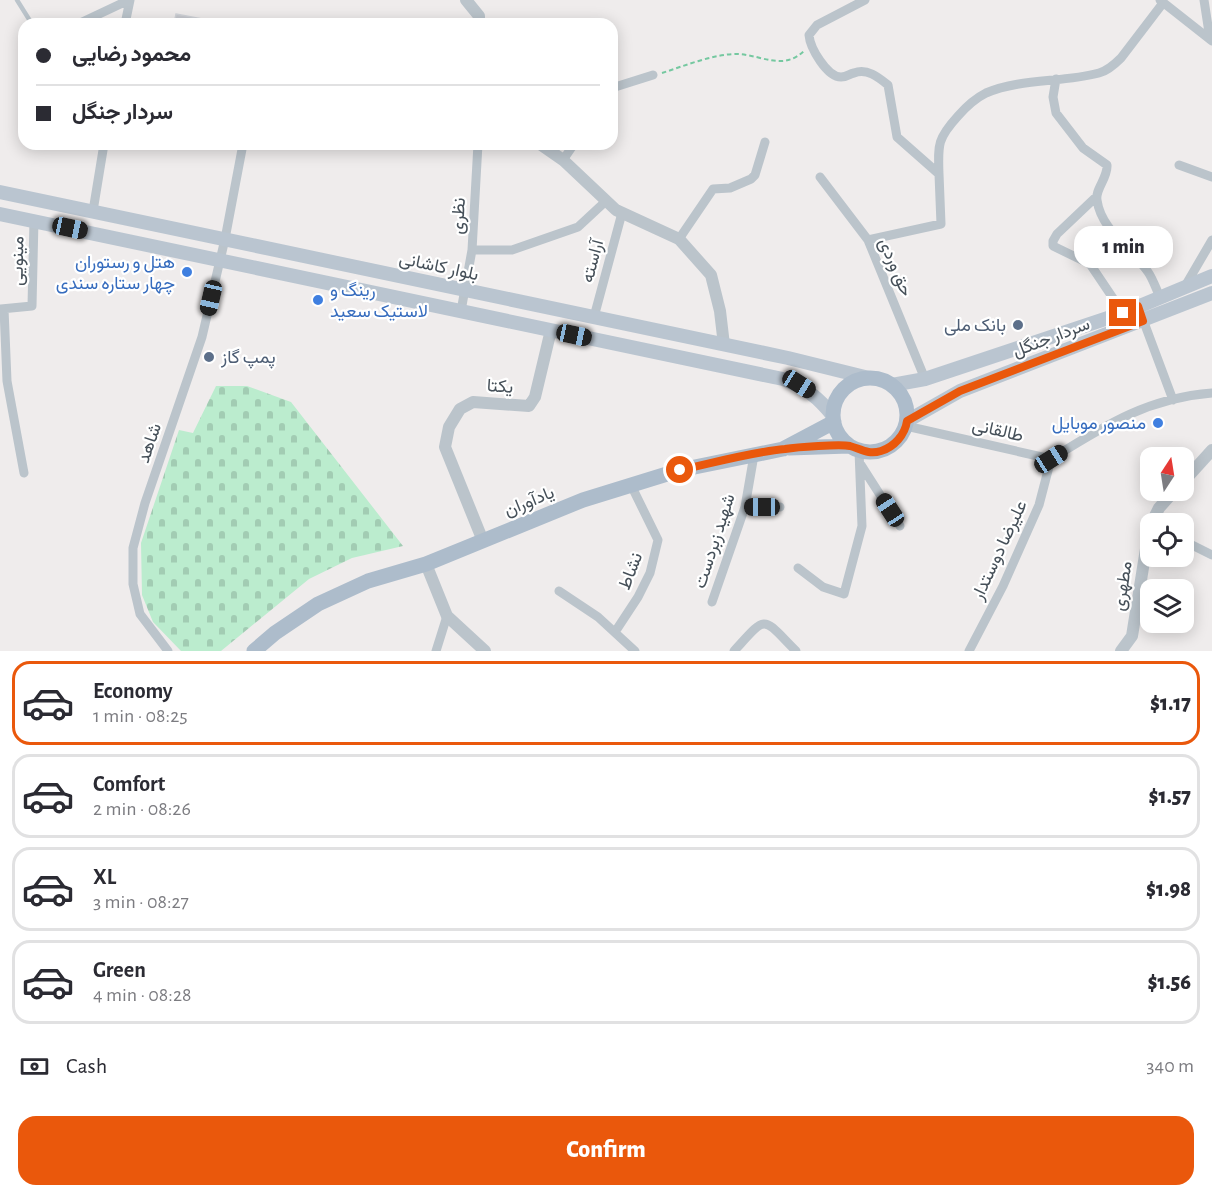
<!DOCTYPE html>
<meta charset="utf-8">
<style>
:root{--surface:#fff;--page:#f2f2f3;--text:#2b2b33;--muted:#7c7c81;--line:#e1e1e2;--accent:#ea580c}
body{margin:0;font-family:"Alegreya Sans",Vazirmatn,sans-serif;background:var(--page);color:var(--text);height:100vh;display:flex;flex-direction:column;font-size:22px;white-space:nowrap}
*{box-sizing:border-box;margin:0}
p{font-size:20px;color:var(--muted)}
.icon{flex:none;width:33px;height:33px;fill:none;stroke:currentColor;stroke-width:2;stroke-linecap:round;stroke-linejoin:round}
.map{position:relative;height:651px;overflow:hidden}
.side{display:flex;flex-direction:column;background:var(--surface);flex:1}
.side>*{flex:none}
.banner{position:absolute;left:18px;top:18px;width:600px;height:132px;border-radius:18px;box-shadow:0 3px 15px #0003;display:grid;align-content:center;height:132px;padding:0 18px;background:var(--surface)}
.needle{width:39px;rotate:12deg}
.tools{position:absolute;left:1140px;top:447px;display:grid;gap:12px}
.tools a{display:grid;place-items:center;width:54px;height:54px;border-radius:12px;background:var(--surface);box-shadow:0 3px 15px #0003;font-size:30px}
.end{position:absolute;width:27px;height:27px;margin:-14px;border:8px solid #ea580c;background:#fff;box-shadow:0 0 0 3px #fff}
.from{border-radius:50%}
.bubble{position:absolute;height:42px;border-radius:18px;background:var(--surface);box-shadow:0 3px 15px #0003;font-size:20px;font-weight:800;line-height:42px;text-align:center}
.car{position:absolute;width:18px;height:36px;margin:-18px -9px;border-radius:8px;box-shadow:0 0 4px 2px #0007;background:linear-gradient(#222 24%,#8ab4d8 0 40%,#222 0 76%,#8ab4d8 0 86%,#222 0)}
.banner b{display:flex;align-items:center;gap:21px;height:57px;font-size:22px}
.banner b+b{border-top:2px solid var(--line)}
.banner i{width:15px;height:15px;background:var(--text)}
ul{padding:10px 0 0;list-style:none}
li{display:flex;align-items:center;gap:18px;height:84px;margin:0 12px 9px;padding:0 6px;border:3px solid var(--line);border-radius:18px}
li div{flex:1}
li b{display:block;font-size:22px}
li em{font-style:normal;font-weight:800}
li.on{border-color:var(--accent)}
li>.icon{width:54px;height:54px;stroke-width:1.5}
.pay{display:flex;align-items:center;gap:15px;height:66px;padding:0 18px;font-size:22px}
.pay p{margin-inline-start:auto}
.primary-button{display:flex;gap:12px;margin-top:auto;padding:12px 18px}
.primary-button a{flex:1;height:69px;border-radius:18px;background:var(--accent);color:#fff;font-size:24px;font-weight:800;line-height:69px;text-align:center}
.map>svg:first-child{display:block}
.cemetery{fill:url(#cemetery-stones)}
.shadow{fill:#0003}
.building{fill:#c7c9cf;stroke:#d0d3d8;stroke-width:1.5}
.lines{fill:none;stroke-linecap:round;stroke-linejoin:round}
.path{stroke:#75c8a0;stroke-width:2;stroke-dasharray:4.5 3;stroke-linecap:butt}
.service{stroke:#bbc4cb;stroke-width:4.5}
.minor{stroke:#bbc4cb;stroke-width:9}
.tertiary{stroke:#bbc4cb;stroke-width:12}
.secondary{stroke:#bac5d0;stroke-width:14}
.primary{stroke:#adbccb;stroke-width:15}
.route{stroke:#ea580c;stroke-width:8}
.shop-dot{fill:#3f7fe0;stroke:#fff;stroke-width:2}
.service-dot{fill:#5c6f8a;stroke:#fff;stroke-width:2}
.labels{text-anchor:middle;stroke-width:4.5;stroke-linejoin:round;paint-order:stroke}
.street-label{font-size:18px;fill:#465059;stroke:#fff}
.shop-label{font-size:18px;fill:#366cbe;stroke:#fff;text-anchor:end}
.service-label{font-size:18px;fill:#4e5e75;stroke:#fff;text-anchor:end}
</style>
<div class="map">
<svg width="1212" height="651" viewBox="0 0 1212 651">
<defs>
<pattern id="cemetery-stones" width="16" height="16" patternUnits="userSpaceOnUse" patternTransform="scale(1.5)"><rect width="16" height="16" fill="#bbecce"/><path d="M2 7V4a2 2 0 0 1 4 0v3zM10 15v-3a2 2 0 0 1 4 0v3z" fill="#a2ccb3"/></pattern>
</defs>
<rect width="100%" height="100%" fill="#efecec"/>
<path class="cemetery" d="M216 386H247L291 402 403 546 352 558 309 579 221 651H181L153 622 142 595 141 543 179 430 193 433Z"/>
<path class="shadow" d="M177 16 223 24H176Z"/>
<path class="building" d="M176 14 208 20V24H174Z"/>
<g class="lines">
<path class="path" d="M662 73C684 66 716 53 739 54 764 56 784 71 805 50"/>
<path class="service" d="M17 0 32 24"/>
<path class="minor" d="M865 0 817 25 809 35C810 48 827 77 841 77 847 77 849 74 854 73 867 68 878 77 888 85L897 137 939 174 941 224 868 240
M1160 0 1212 41
M1204 0 1210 39
M78 24 129 0
M125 24 130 0
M1056 79 1053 97 1056 113 1083 148 1107 165C1108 178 1095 189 1097 200 1101 230 1132 249 1148 272 1153 279 1156 289 1160 297
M612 92 615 87 653 75
M563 160 574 144
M1179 165 1212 177
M939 174C938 145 937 139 958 116 965 108 976 98 986 93 1021 78 1062 83 1099 73 1107 71 1115 64 1121 58L1163 3
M820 177 868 240 925 379
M1096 197 1057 234 1053 241V246L1090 264 1123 313
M93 211 104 144
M679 239 713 189 730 188 751 179 755 175 765 142
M472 250H512L578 227 606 201
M1184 288 1212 240
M1 309 32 306 34 220
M4 309 7 381 24 473
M461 311 472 250 478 144
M594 317 622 213
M1142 317 1173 400
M906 426 1051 459C1104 426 1147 398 1212 393
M861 465 900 526
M745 507H780
M1184 541 1212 555
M798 568 823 587 844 594 862 526 859 451
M559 591 598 617 635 651
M712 602 745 507 754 455
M615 632 638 597 650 573 658 540 631 485
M168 651 140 614 133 584V548L145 503 202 337 225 239 243 144
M436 651 447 616
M734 651C768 614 761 616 796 651
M969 651 1003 586 1039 505 1051 459"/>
<path class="tertiary" d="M466 0 479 16V24
M540 144 563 160 616 210 679 239 711 275 720 311 724 345
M1184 481 1212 450
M1151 524 1159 508 1175 490
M483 541 445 447 449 427 460 409 473 402 529 406 535 397 551 330
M426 564 447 616 485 651
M1121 651 1132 636 1150 524"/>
<path class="secondary" d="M0 192 788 358 869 378
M0 214 783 379C805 387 819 398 833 416
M892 385 925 379 1123 313 1212 276
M907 421 960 391 1212 293"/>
<path class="primary" d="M833 415a37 37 0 1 1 74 0a37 37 0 1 1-74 0Z
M789 448 849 446
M254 651 275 633 318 604 368 581 426 564 583 500 680 470 783 449 834 422"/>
</g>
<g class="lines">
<path class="route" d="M680 470C713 463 752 452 785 449 797 447 840 444 850 446 861 449 868 455 881 451 894 447 905 435 907 421L960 391 1143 321 1138 306 1123 313"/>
</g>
<g class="shop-dot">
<circle cx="187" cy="272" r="6"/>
<circle cx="318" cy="300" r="6"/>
<circle cx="1158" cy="423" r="6"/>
</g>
<g class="service-dot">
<circle cx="1018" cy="325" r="6"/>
<circle cx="209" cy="357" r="6"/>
</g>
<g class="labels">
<g class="street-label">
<text transform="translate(458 216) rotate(-87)" y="6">نظری</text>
<text transform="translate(17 261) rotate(-89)" y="6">مینویی</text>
<text transform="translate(592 261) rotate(-75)" y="6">آراسته</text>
<text transform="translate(439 266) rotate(12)" y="6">بلوار کاشانی</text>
<text transform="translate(896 267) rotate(67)" y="6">حق وردی</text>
<text transform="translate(1051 337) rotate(-21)" y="6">سردار جنگل</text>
<text transform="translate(500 386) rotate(4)" y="6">یکتا</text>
<text transform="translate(998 430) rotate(13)" y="6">طالقانی</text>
<text transform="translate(149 443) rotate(-71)" y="6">شاهد</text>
<text transform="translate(529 501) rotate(-22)" y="6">یادآوران</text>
<text transform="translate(714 541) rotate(-72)" y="6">شهید زبردست</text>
<text transform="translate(999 550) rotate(-65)" y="6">علیرضا دوستدار</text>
<text transform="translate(630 571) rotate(-69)" y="6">نشاط</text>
<text transform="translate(1122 586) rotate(-81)" y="6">مطهری</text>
</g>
<g class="shop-label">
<text x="175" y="268">هتل و رستوران<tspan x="175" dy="21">چهار ستاره سندی</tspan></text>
<text x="330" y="296" text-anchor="start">رینگ و<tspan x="330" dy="21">لاستیک سعید</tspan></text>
<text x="1146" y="429">منصور موبایل</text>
</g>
<g class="service-label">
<text x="1006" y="331">بانک ملی</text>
<text x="221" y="363" text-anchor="start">پمپ گاز</text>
</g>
</g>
</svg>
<div class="tools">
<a><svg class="needle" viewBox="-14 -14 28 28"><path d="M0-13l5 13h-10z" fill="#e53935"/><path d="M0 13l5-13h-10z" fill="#7c7c81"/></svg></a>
<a><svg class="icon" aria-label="locate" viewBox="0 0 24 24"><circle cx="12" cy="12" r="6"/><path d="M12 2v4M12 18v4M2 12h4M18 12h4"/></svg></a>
<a><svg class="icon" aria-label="layers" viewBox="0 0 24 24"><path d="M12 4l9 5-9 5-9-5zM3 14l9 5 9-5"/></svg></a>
</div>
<i class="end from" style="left:680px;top:470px"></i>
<i class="end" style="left:1123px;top:313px"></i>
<div class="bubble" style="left:1074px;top:226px;width:99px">1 min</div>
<i class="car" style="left:70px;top:228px;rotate:102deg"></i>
<i class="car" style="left:211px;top:298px;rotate:193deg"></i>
<i class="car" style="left:574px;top:335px;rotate:102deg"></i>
<i class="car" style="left:799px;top:384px;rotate:122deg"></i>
<i class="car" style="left:1051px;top:459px;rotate:58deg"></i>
<i class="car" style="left:762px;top:507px;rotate:270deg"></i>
<i class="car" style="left:890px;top:510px;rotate:327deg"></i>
<div class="banner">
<b><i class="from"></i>محمود رضایی</b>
<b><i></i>سردار جنگل</b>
</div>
</div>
<section class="side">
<ul>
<li class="on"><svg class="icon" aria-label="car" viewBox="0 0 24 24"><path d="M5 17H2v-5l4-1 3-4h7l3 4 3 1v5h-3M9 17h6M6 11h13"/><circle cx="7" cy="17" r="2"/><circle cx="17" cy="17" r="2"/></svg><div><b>Economy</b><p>1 min · 08:25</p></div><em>$1.17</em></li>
<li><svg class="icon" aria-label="car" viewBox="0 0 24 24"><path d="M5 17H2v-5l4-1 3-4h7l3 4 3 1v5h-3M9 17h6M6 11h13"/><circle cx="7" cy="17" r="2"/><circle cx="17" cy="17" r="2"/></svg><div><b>Comfort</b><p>2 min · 08:26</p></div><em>$1.57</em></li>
<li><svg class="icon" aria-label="car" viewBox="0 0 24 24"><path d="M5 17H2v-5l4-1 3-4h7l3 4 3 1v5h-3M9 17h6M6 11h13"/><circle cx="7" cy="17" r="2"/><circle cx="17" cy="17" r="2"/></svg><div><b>XL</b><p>3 min · 08:27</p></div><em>$1.98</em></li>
<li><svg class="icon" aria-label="car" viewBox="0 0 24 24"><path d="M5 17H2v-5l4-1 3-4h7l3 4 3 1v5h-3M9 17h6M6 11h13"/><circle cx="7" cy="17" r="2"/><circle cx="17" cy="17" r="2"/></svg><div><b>Green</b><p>4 min · 08:28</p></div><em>$1.56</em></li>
</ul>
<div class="pay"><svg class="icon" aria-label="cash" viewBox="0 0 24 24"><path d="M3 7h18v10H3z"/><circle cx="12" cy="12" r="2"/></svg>Cash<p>340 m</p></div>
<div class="primary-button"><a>Confirm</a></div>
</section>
